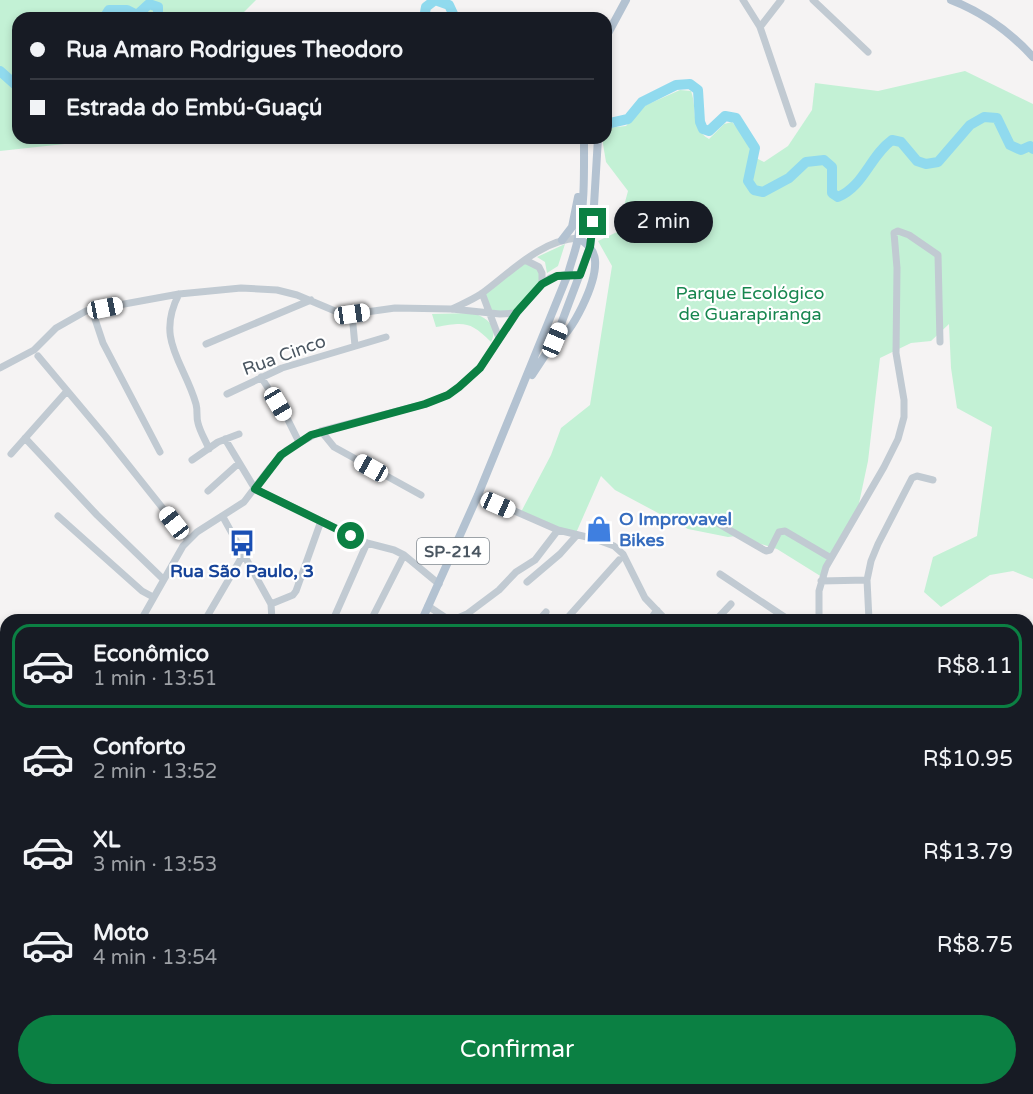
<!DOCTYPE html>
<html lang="pt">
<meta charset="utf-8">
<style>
:root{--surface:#171b24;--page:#242831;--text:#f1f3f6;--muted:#9ea1a6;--line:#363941;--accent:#0b8043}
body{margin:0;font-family:"Varela Round",sans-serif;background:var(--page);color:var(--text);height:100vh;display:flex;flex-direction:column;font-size:22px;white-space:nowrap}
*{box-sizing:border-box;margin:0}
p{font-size:20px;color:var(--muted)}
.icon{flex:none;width:33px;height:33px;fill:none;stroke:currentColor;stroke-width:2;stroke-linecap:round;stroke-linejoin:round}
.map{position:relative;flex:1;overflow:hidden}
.details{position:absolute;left:0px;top:614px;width:1034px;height:482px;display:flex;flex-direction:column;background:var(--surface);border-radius:18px 18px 0 0;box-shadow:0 3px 9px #0003}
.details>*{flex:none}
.top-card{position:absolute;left:12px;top:12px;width:600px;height:132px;border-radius:18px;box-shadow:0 3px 9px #0003;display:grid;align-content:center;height:132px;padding:0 18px;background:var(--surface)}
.end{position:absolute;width:27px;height:27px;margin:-14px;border:8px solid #0b8043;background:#fff;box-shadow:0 0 0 3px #fff}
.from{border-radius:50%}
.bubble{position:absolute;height:42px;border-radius:21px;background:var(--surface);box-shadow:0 3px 9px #0003;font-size:20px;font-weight:600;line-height:42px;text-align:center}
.car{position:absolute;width:18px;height:36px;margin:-18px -9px;border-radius:8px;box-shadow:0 0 4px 2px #0007;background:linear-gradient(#fff 24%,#345 0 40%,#fff 0 76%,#345 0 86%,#fff 0)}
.top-card b{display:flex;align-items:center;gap:21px;height:57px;font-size:22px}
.top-card b+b{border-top:2px solid var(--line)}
.top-card i{width:15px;height:15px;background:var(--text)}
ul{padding:10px 0 0;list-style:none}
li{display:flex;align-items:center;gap:18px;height:84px;margin:0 12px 9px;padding:0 6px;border:3px solid transparent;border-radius:18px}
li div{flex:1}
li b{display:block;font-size:22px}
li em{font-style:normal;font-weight:600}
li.on{border-color:var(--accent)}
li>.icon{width:54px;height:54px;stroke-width:1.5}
.action{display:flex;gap:12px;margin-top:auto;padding:12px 18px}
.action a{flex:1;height:69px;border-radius:36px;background:var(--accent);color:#fff;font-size:24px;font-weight:600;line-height:69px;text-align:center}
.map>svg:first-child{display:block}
.green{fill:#c3f1d5}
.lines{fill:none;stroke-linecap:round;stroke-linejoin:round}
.stream{stroke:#90daee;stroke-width:1.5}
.river{stroke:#90daee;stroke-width:10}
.minor{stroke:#c1cad2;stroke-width:7}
.major{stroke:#b3c2d1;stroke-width:8}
.route{stroke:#0b8043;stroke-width:8}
.labels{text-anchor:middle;stroke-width:4.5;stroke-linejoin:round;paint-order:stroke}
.shield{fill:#fff;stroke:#808990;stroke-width:1.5}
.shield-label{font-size:16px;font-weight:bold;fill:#4a5661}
.park-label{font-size:18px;fill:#17864f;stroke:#fff}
.street-label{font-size:18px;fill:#4a5661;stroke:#fff}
.shop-label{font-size:18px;font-weight:bold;fill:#366cbe;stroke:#fff;text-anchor:start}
.transit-label{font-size:18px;font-weight:bold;fill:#164399;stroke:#fff}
</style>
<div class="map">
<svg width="1033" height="1094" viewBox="0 0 1033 1094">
<rect width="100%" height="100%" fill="#f5f3f3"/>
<path class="green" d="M0 0H256L238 18H18V138H94L83 142 0 151Z
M965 71 1033 104V579L1013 571 990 575 941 607 924 592 933 557 977 536 992 427 957 408 951 368 949 324 931 341 911 343 880 358 868 461 858 508 822 577 777 549 736 536 728 537 688 529 615 490 601 476 576 533 558 530 521 512 551 455 561 428 590 405 612 266 598 241 617 232 628 191 606 162 602 138H606L607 128 626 126 644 106 680 90 691 91C698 110 689 127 709 139L724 124 732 122 747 140 752 156 764 162 788 146 812 110 815 83 878 91Z
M565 244 558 266 547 273 545 262 537 257Z
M523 262 539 267 540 285 518 311 491 313 482 293Z
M473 313C487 318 499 326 491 342 470 321 465 322 436 327L432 314Z
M1033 642V1093L1028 1034V644Z"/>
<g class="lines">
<path class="stream" d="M0 903 6 900"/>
<path class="river" d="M104 18 109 10H127L137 15 149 4 158 7V18
M424 18 426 7 435 0 449 5 455 18
M0 71 18 87
M606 124 628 119 642 102 676 85 690 84 698 90 700 122 703 129 709 131 725 116 736 118 755 148 748 181 754 190 763 192 789 178 806 162 824 160 832 167V193L838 197C864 186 870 156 892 140L901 142 917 161 926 164 938 162 970 125 984 117 997 118 1010 145 1021 150 1030 146 1033 149
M564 138H570"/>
<path class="minor" d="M743 0 760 27 793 124
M813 0 868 52
M760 27 781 0
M525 260 539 267 542 273V284
M482 293 499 338
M179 294C155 340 184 362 196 404 198 411 196 417 198 423 200 432 206 441 209 449
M452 309C462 304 472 300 481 294 510 273 540 240 578 238
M92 310 103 343 160 452
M352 314 355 346
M206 344 311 300
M38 356 106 437 188 540
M0 368 34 350 56 328 86 311 179 294 241 288 277 290 297 295 335 311 352 314 395 308 452 309 500 314 517 313
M261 377 287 418 299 442
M227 394 282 368 386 337
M321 431 334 447 421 495
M25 438 97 515 163 579
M225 439 255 489 367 543 394 550 404 555 439 584
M11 454 67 391
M192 460 218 442 239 434
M208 491 239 463
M478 495 558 530 595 539 614 546 623 554 645 598 666 620
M58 516 142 591 153 597
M223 517 271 604 272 620
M719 524 766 551 770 550 779 532 785 531 831 558
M720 574 789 620
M821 581 867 580
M527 582 560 554 577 535
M271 604 293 595 296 591 321 521
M428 606 449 620
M569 616 619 560
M141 620 183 546 197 532 244 502 269 469 287 450 321 431 425 404 448 395 459 387 480 368 517 313 542 284 550 278 568 274
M205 620 243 555
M333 620 367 543
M371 620 404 555
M453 620 467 614 499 590 516 572 535 560 558 530
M539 620 546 612
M650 620 657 610
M716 620 731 604
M819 620V591L826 567 884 467 898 439 904 417V400L896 353 897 268 894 233 898 231 909 235 938 255 940 342
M869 620 867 580 871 561 878 544 912 478 917 476 933 480
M0 780 6 774
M0 856 6 852
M0 920 6 918
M0 989 6 986
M0 1049 6 1046
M0 1080 7 1094
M819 1089V1094
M862 1089 872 1094
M26 1094 36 1089
M884 1094 887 1089
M951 1094 953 1089
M999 1094 1001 1089"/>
<path class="major" d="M951 0C982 12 1011 33 1033 57
M606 37 626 0
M562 240 572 227 578 197
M554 344C573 333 597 282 595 260 594 250 587 243 578 238
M532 375 555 340 590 247 593 222 598 138
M422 620 478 495 568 274C571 262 576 250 578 238 585 205 584 171 584 138
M389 1094 390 1089"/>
</g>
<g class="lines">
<path class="route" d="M351 536 255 489 281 455 311 435 425 404 448 395 459 387 480 368 517 312 542 284 557 276 580 275 590 247 593 222"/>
</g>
<defs>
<g id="shop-bare" transform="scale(2.07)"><path d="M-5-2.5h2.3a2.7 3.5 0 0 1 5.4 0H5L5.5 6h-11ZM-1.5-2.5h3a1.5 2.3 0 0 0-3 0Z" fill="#3f7fe0" stroke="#fff" stroke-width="2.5" paint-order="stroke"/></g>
<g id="bus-bare" transform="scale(2.07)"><path d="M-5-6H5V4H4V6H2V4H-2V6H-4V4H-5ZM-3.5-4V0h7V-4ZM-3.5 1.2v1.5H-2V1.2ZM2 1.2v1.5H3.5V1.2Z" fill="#1a4fb4" stroke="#fff" stroke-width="2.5" paint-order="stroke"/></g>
</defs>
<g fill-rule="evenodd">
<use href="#shop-bare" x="599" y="529"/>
<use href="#bus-bare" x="242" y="543"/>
</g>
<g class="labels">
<rect class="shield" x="417" y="538" width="72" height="26" rx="4.5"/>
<g class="shield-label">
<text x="453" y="557">SP-214</text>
</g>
<g class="park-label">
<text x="750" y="299">Parque Ecológico<tspan x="750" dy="21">de Guarapiranga</tspan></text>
</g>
<g class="street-label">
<text transform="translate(284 355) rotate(-20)" y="6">Rua Cinco</text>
</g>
<g class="shop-label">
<text x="619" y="525">O Improvavel<tspan x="619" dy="21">Bikes</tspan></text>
</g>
<g class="transit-label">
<text x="242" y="577">Rua São Paulo, 3</text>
</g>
</g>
</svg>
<i class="end from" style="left:351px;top:536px"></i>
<i class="end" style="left:593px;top:222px"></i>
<div class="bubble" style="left:614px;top:201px;width:99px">2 min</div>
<i class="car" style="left:105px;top:308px;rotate:79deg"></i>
<i class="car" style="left:352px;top:314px;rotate:82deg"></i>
<i class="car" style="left:555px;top:340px;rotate:23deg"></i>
<i class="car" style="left:278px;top:404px;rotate:149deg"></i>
<i class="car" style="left:371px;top:468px;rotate:299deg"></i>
<i class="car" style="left:498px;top:505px;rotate:114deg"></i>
<i class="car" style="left:174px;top:523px;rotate:322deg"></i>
<div class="top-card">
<b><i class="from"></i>Rua Amaro Rodrigues Theodoro</b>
<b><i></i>Estrada do Embú-Guaçú</b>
</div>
<section class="details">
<ul>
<li class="on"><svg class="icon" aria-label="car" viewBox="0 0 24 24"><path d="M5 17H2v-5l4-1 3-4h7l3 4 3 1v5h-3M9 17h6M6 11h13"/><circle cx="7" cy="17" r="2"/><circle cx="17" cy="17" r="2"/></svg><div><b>Econômico</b><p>1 min · 13:51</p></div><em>R$8.11</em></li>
<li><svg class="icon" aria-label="car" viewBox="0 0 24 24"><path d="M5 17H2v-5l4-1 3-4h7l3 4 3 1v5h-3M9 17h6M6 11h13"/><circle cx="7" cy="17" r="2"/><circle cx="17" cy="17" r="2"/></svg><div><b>Conforto</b><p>2 min · 13:52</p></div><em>R$10.95</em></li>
<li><svg class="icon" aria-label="car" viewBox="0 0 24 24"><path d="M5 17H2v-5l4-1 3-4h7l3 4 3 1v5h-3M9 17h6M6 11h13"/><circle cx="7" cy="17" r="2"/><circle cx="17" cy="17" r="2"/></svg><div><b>XL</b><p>3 min · 13:53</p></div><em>R$13.79</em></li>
<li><svg class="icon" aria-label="car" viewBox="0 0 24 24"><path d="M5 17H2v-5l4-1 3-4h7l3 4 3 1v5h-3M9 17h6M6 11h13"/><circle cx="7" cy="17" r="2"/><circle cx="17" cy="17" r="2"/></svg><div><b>Moto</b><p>4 min · 13:54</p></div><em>R$8.75</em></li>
</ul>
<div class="action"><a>Confirmar</a></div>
</section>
</div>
